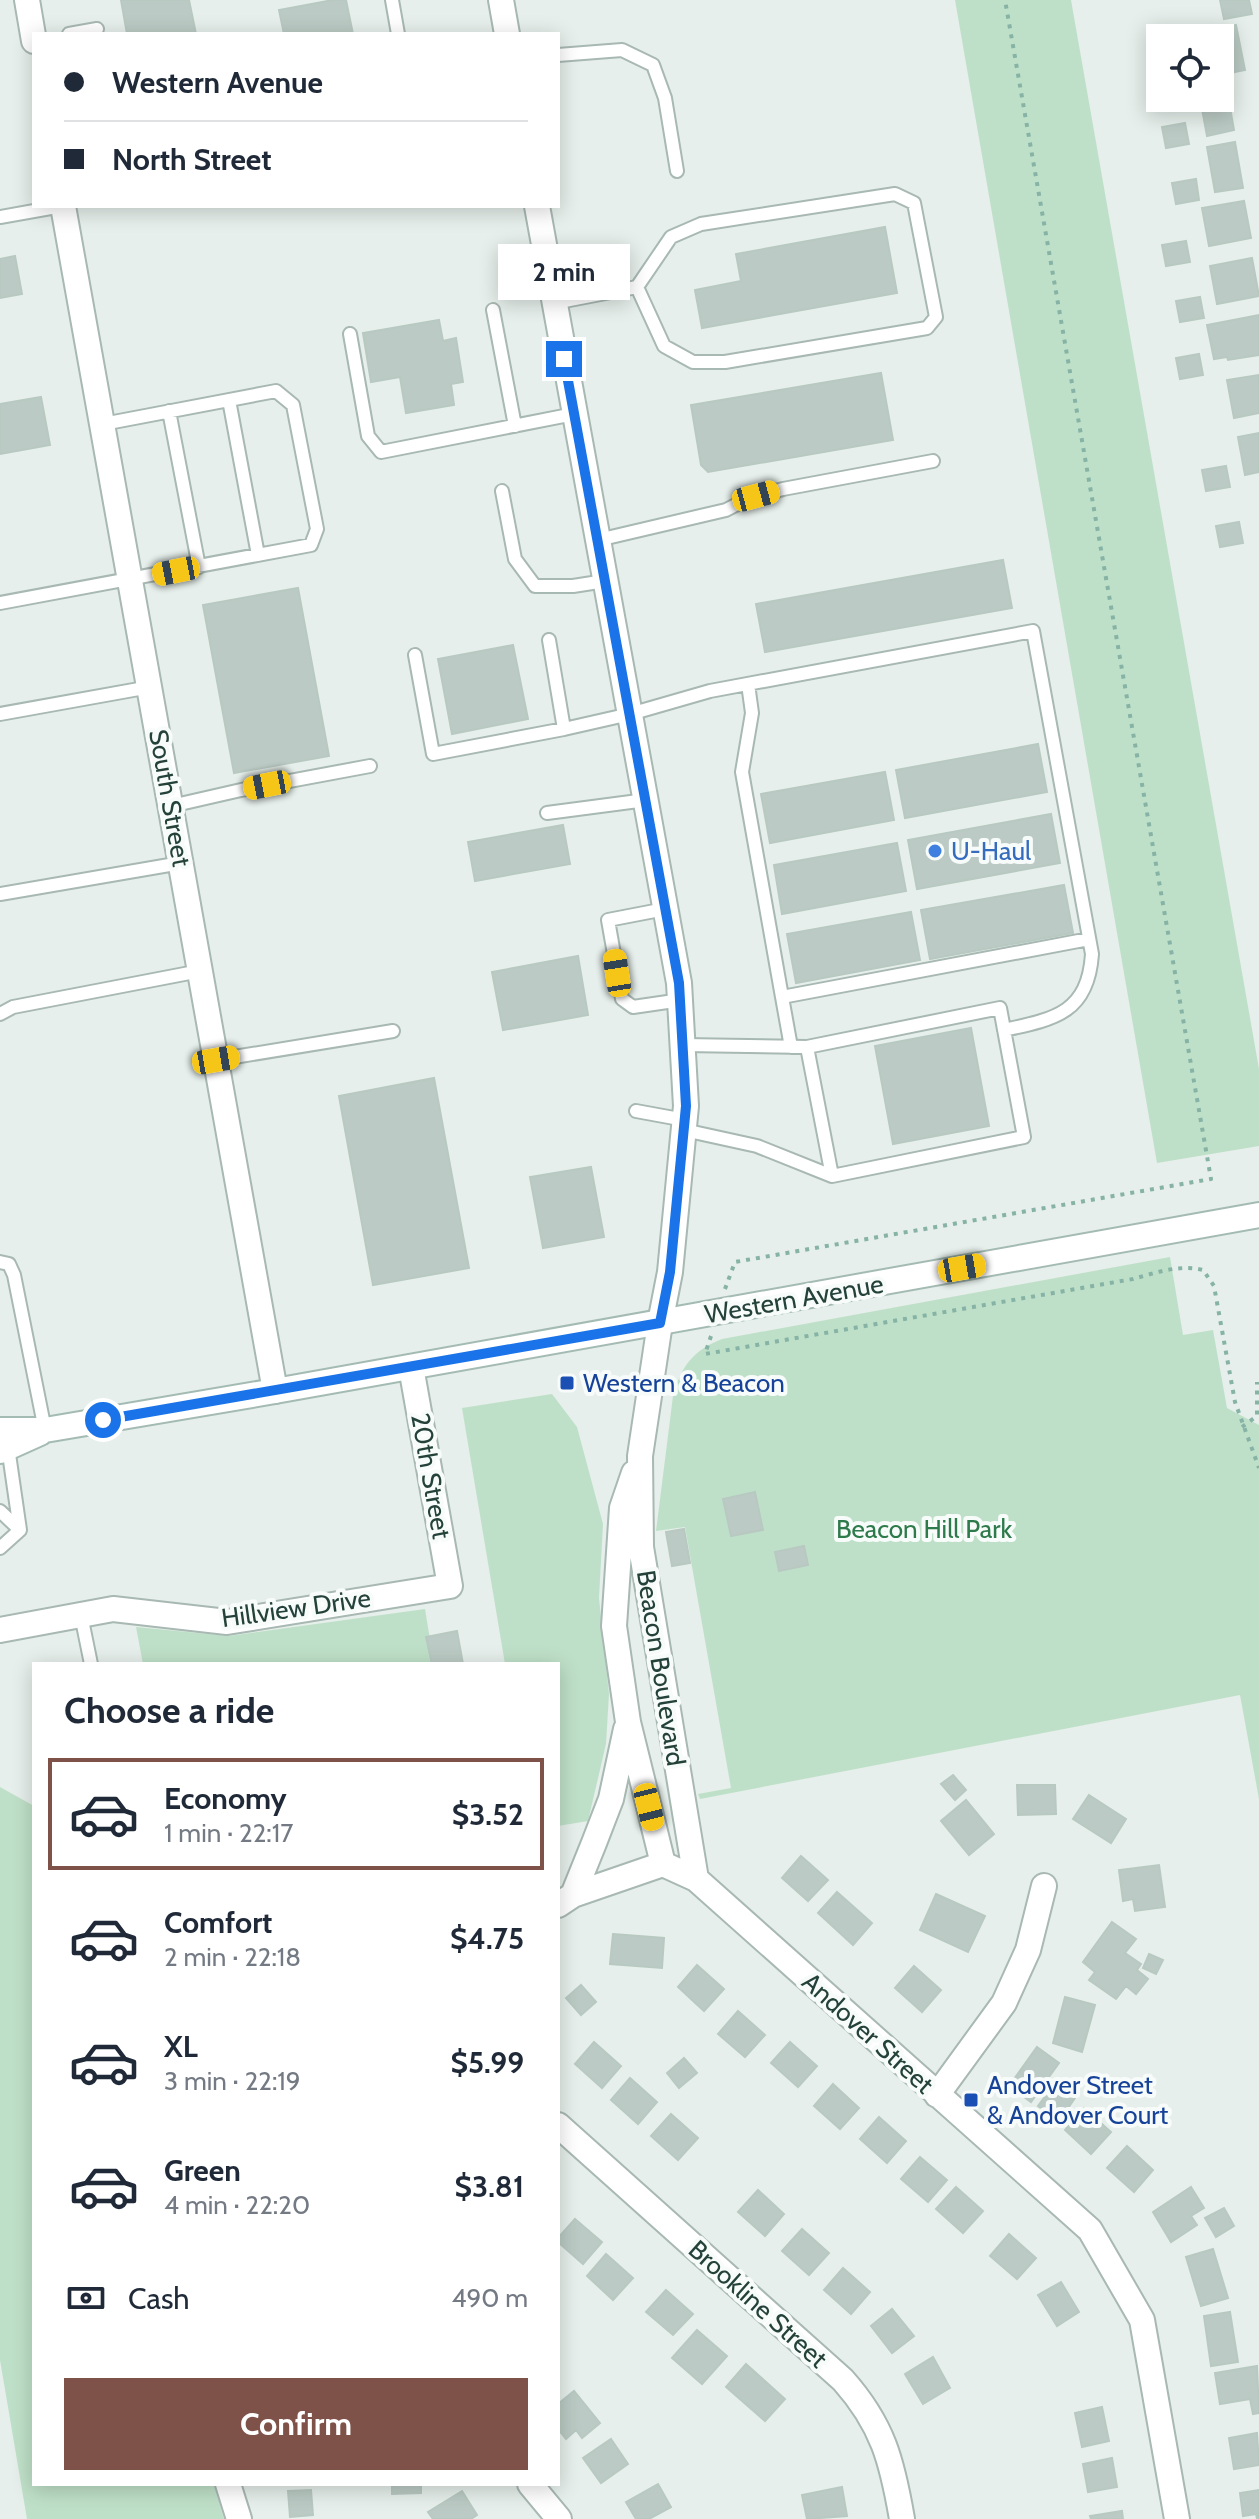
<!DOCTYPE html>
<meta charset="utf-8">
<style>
:root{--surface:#fff;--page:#f6f6f7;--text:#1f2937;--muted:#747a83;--line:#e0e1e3;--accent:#7f5249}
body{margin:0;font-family:Cabin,sans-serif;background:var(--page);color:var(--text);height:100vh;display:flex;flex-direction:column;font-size:30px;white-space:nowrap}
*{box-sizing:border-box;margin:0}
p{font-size:26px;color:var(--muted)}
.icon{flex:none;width:44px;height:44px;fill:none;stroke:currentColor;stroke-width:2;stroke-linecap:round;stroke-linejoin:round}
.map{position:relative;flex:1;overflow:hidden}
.sheet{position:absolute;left:32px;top:1662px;width:528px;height:824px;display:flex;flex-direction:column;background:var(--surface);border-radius:0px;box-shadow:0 4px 20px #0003}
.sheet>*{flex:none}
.hud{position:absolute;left:32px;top:32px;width:528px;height:176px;border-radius:0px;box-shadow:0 4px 20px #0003;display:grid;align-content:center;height:176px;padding:0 32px;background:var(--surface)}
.fabs{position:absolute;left:1146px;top:24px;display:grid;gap:16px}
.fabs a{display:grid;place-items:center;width:88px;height:88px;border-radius:0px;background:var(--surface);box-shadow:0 4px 20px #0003;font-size:40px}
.end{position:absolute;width:36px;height:36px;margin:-18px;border:10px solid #1a73e8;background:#fff;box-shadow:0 0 0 4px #fff}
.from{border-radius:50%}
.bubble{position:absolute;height:56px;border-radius:0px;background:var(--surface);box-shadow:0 4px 20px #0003;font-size:26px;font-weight:700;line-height:56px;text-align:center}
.car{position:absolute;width:24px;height:48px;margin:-24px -12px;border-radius:10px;box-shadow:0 0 6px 2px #0007;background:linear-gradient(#f5c518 24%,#345 0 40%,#f5c518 0 76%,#345 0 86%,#f5c518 0)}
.hud b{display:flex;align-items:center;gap:28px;height:76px;font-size:30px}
.hud b+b{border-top:2px solid var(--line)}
.hud i{width:20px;height:20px;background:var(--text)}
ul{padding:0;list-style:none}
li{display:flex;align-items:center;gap:24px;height:112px;margin:0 16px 12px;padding:0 16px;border:4px solid transparent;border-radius:0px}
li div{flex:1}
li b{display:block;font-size:30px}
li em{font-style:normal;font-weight:700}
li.on{border-color:var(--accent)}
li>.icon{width:72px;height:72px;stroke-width:1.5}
h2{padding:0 32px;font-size:36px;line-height:96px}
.pay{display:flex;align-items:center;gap:20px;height:88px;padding:0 32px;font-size:30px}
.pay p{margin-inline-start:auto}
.primary-button{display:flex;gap:16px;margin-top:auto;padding:16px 32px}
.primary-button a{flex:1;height:92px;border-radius:0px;background:var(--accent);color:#fff;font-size:32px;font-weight:700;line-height:92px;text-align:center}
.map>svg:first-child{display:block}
.green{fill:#bfe0c8}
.building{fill:#bbcac4;stroke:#b8c9c2;stroke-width:2}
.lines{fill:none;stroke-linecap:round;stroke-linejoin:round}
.service-casing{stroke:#a8b8b2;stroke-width:16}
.minor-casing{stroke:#a8b8b2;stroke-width:28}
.secondary-casing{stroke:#a4bbb3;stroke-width:28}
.path{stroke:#86b3a5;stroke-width:4;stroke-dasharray:4 6;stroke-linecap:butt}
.service{stroke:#fff;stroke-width:12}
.minor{stroke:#fff;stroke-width:24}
.secondary{stroke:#fff;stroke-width:24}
.route{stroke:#1a73e8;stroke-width:10}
.shop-dot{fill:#3f7fe0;stroke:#f7fbf9;stroke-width:3}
.transit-dot{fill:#1a4fb4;stroke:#f7fbf9;stroke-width:3}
.labels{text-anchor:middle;stroke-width:8;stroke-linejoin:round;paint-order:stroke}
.street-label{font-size:26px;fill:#24423a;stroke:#f7fbf9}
.shop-label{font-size:26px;fill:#366cbe;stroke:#f7fbf9;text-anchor:start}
.transit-label{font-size:26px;fill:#164399;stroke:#f7fbf9;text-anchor:start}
.park-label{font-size:26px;fill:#2d7a4b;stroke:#f7fbf9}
</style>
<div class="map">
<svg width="1259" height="2519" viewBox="0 0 1259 2519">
<rect width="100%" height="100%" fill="#e6efeb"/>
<path class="green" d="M955 0H1071L1259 1069V1146L1157 1163Z
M1170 1257 1183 1335 1213 1330 1227 1408 1259 1425V1799L1240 1695 700 1799 698 1794 731 1788 685 1527 656 1531 673 1396C681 1367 693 1350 722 1339Z
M552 1394 577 1427 603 1524 599 1598 609 1694 606 1744 588 1821 558 1826V1664H505L462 1408Z
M425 1609 434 1664H143L136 1627 229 1636Z
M0 1787 34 1806V2484H214L224 2519H27L0 2360Z"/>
<path class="building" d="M121 0H189L196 34H127Z
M333 0H346L353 34H284L279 10Z
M1220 0H1249L1252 14 1224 19Z
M1236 25 1245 70 1220 75V38H1210L1209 30Z
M1226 85 1234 130 1207 136 1200 98H1220V86Z
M1185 123 1189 144 1166 148 1162 127Z
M1235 142 1243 188 1215 192 1207 147Z
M1196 179 1199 200 1176 204 1172 183Z
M1244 201 1251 238 1209 246 1202 208Z
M885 227 897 293 702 328 695 290 741 281 736 254Z
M1186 241 1190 262 1166 266 1162 245Z
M15 256 22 294 0 298V259Z
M1252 258 1259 296 1217 304 1210 266Z
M1200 297 1204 318 1180 322 1176 301Z
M1259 315V355L1228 360 1227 357 1214 359 1207 325Z
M439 320 443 341 456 338 463 382 451 384 454 405 406 413 400 377 371 382 363 333Z
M1199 354 1203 375 1180 379 1176 358Z
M881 373 893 440 708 472 701 465 691 405Z
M1259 375V413L1234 418 1227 380Z
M41 397 50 445 0 454V404Z
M1259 433V472L1245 475 1238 437Z
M1226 466 1230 487 1206 491 1202 470Z
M1239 522 1243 543 1220 547 1216 526Z
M1003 560 1012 608 765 652 756 604Z
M298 588 329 756 234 773 203 605Z
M513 645 528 719 452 734 438 659Z
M1038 744 1047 792 905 818 896 770Z
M885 772 894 820 770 843 761 794Z
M1051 814 1060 863 917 889 908 840Z
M563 825 570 864 475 881 468 842Z
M897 843 906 891 782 914 774 865Z
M1064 885 1073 933 930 959 921 910Z
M911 912 920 960 796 983 787 934Z
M578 956 588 1015 503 1030 492 972Z
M971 1028 989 1126 893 1144 875 1046Z
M434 1078 469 1268 373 1285 339 1096Z
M591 1167 604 1237 543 1248 530 1177Z
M755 1492 763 1530 731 1536 723 1499Z
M684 1529 690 1563 672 1566 666 1532Z
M804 1546 808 1565 779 1571 775 1552Z
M457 1631 463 1664H432L426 1637Z
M953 1775 966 1790 955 1800 941 1784Z
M1017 1785H1055L1056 1814 1018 1815Z
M1089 1795 1126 1819 1111 1843 1073 1819Z
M966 1800 994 1834 969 1855 941 1821Z
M801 1856 828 1880 808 1901 782 1878Z
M1159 1865 1165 1907 1135 1911 1133 1899 1123 1901 1119 1870Z
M837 1892 872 1923 853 1945 818 1913Z
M936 1894 985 1916 968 1952 920 1930Z
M1112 1922 1136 1939 1125 1953 1141 1964 1137 1970 1148 1979 1136 1994 1126 1986 1116 1999 1089 1980 1095 1972 1083 1962Z
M613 1934 664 1938 662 1968 610 1964Z
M1149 1954 1163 1960 1156 1974 1143 1968Z
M697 1965 724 1989 704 2011 678 1987Z
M914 1966 941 1990 922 2012 895 1988Z
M581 1985 596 2002 581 2015 566 1998Z
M1065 1997 1095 2005 1082 2052 1053 2043Z
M738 2011 765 2035 745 2057 718 2034Z
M594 2042 621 2066 602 2088 575 2064Z
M790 2042 817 2066 798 2087 771 2063Z
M1037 2047 1059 2063 1031 2102 1009 2086Z
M684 2058 697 2073 679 2088 667 2073Z
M630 2078 657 2102 638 2124 611 2100Z
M1055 2083 1075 2098 1059 2121 1038 2106Z
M833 2084 859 2108 840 2129 814 2106Z
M1084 2108 1111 2132 1091 2154 1065 2130Z
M671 2114 698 2138 678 2160 651 2136Z
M879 2117 906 2141 887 2163 860 2139Z
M1127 2146 1153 2170 1134 2192 1107 2168Z
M920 2157 947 2180 928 2202 901 2179Z
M956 2187 983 2211 963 2233 936 2209Z
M1191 2187 1204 2208 1191 2216 1197 2225 1171 2242 1153 2212Z
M758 2190 784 2214 765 2236 738 2212Z
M1224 2208 1234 2226 1216 2237 1205 2218Z
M575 2219 602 2242 583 2264 558 2242V2238Z
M802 2229 829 2253 809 2275 782 2251Z
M1009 2234 1036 2258 1017 2279 990 2256Z
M1213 2249 1228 2298 1201 2306 1186 2257Z
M606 2254 633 2278 613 2300 587 2276Z
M843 2268 870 2292 851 2314 824 2290Z
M1061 2282 1079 2312 1057 2326 1038 2295Z
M666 2290 693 2314 673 2335 646 2312Z
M892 2309 914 2336 892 2353 871 2326Z
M1230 2312 1238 2362 1211 2366 1204 2316Z
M697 2330 727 2356 702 2384 672 2358Z
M933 2357 950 2388 923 2404 905 2374Z
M746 2364 785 2399 765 2421 726 2387Z
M1257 2366 1259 2413 1253 2414 1250 2399 1220 2404 1215 2373Z
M574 2391 600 2423 582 2438 576 2430 566 2439 558 2429V2404Z
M1102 2407 1109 2441 1082 2447 1075 2413Z
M1257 2433 1259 2465 1234 2469 1229 2438Z
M611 2439 628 2464 601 2483 583 2458Z
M1112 2458 1117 2487 1088 2492 1083 2464Z
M392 2484H421V2493L392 2494Z
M658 2484 671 2507 649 2519H636L626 2502Z
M842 2487 847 2516 807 2519 802 2495Z
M311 2490 313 2515 290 2517 288 2491Z
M1259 2490V2519H1257L1256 2514 1243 2516 1240 2493Z
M462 2491 477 2515 471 2519H433L428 2512Z
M1122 2511 1123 2519H1091L1090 2516Z"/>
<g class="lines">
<g class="service-casing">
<path id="service" d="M392 0 398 34
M69 34 97 29
M558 55 622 50 653 65 665 98 677 171
M0 217 62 206
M554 303 637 287 671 237 701 224 895 194 914 203 936 317 927 328 725 362H693L664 346 637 287
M493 310 515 426
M350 334 368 436 381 452 574 414
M229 400 258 555
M169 411 199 567
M502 491 515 559 535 586H573L605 581
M598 540 726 510 747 499 783 489 933 461
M0 603 311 545 317 529 293 405 276 391 103 424
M549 640 564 729 630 714 710 691 1033 631 1092 954C1088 1013 1055 1019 1004 1030
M415 655 433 754 564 729
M748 684 752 713 742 772 782 997 1089 939
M0 714 150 687
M171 806 241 790 370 766
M547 813 646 800
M0 894 181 863
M665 909 608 920 622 999 633 1007 681 1000
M782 997 791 1047
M0 1014 13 1007 200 971
M683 1045 807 1047 1000 1008 1024 1137 832 1176 757 1146 684 1130
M807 1047 832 1176
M216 1060 393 1031
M636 1111 685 1120
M0 1262 9 1264 14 1275 45 1430
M8 1447 20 1530
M0 1511 20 1530
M0 1548 20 1530
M81 1615 91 1664"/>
</g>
<g class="minor-casing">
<path id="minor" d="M27 0 34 41
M501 0 507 34
M63 206 275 1391
M537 206 679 983 686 1106 670 1272 660 1323 640 1456 641 1547 696 1879
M634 1473 622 1508 614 1626 628 1722 663 1864
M0 1630 113 1609 227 1622 450 1586 411 1367
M573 1895 663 1864 696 1879 1090 2230 1142 2320 1177 2519
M558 1905 573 1895 594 1843 611 1799 626 1729
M937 2095 1004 2003 1028 1950 1044 1886
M558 2125 843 2380C883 2425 892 2461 902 2519
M228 2484 239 2519
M530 2484 559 2519"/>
</g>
<g class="secondary-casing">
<path id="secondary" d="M0 1430H45L275 1391 1259 1215
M0 1451 40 1433"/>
</g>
<path class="path" d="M725 1289 735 1262 1211 1179 1005 0
M711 1336 705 1354 1133 1279C1155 1273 1179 1264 1203 1270L1214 1286 1235 1402 1259 1468
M1242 1427 1257 1416V1382"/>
<use href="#service" class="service"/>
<use href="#minor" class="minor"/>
<use href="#secondary" class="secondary"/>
</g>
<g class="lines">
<path class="route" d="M103 1420 660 1323 670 1272 686 1106 679 983 564 359"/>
</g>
<circle class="shop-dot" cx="935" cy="851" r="8"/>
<g class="transit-dot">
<rect x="559" y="1375" width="16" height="16" rx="4"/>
<rect x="963" y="2092" width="16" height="16" rx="4"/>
</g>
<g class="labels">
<g class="street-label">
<text transform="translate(170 798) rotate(80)" y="9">South Street</text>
<text transform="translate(794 1299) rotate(-10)" y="9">Western Avenue</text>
<text transform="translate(431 1476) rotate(80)" y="9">20th Street</text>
<text transform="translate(296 1608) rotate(-8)" y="9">Hillview Drive</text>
<text transform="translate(661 1668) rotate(81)" y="9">Beacon Boulevard</text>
<text transform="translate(868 2033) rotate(42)" y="9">Andover Street</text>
<text transform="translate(758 2304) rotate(42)" y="9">Brookline Street</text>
</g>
<g class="shop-label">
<text x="951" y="860">U-Haul</text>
</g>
<g class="transit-label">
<text x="583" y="1392">Western &amp; Beacon</text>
<text x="987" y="2094">Andover Street<tspan x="987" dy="30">&amp; Andover Court</tspan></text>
</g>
<g class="park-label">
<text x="924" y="1538">Beacon Hill Park</text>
</g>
</g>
</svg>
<div class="fabs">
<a><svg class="icon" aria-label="locate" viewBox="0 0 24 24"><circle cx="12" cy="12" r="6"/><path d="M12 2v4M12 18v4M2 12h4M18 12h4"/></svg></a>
</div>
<i class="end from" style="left:103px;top:1420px"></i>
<i class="end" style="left:564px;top:359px"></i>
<div class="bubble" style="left:498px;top:244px;width:132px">2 min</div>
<i class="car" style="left:756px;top:496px;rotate:75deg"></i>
<i class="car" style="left:176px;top:571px;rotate:259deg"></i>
<i class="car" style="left:267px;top:785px;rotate:259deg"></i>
<i class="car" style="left:617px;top:973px;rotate:351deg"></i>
<i class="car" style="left:216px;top:1060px;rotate:80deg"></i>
<i class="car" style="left:962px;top:1268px;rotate:80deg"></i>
<i class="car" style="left:649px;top:1807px;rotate:166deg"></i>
<div class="hud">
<b><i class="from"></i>Western Avenue</b>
<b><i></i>North Street</b>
</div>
<section class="sheet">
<h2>Choose a ride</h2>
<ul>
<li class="on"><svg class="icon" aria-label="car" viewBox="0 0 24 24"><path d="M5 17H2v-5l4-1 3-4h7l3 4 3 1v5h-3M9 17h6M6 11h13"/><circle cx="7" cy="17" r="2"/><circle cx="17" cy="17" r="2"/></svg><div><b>Economy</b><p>1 min · 22:17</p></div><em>$3.52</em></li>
<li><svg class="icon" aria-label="car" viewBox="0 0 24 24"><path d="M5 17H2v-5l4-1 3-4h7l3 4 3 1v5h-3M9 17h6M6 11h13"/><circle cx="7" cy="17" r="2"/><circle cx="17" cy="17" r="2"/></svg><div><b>Comfort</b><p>2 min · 22:18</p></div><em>$4.75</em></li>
<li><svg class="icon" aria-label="car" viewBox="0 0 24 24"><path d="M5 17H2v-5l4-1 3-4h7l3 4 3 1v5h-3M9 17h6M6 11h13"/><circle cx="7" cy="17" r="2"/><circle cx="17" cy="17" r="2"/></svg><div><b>XL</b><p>3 min · 22:19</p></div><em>$5.99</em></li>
<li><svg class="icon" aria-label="car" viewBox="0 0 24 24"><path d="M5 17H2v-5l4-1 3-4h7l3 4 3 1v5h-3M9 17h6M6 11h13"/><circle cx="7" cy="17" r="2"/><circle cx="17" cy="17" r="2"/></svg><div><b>Green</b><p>4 min · 22:20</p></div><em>$3.81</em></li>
</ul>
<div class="pay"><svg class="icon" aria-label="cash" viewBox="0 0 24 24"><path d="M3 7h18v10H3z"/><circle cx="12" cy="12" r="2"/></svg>Cash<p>490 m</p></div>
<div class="primary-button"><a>Confirm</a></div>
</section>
</div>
